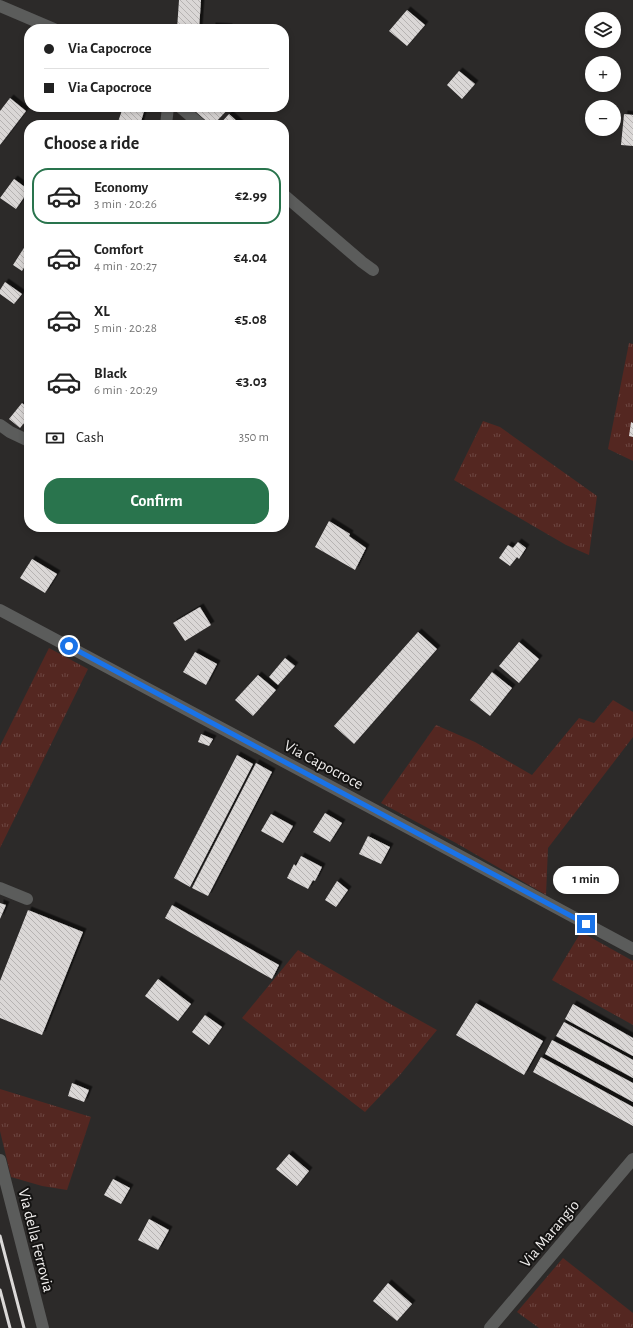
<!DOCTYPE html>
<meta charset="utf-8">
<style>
:root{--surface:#fff;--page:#f6f6f6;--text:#222;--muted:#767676;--line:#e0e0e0;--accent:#29744d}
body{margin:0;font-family:"Alegreya Sans",sans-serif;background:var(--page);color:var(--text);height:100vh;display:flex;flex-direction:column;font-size:15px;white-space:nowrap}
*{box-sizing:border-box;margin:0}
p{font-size:13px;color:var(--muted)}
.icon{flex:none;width:22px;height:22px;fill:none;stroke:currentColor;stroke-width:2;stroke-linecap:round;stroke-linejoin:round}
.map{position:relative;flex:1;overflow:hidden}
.panel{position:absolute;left:24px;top:120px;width:265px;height:412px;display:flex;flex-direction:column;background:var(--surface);border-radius:16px;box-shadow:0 2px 6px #0003}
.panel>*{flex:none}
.guide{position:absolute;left:24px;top:24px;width:265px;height:88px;border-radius:16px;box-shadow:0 2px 6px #0003;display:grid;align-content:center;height:88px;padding:0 20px;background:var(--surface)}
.fabs{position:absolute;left:585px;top:12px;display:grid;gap:8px}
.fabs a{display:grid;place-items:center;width:36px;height:36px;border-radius:50%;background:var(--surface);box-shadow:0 2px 6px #0003;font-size:20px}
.end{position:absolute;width:18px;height:18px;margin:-9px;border:5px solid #1a73e8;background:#fff;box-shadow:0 0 0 2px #fff}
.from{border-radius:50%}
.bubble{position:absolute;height:28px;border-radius:14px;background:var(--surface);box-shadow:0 2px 6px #0003;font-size:13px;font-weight:700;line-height:28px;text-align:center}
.guide b{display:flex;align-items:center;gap:14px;height:38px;font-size:15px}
.guide b+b{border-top:1px solid var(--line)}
.guide i{width:10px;height:10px;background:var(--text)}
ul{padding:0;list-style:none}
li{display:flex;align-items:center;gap:12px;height:56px;margin:0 8px 6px;padding:0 12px;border:2px solid transparent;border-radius:16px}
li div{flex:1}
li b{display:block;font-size:15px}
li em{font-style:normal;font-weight:700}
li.active{border-color:var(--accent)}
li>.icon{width:36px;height:36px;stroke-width:1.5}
h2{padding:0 20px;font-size:18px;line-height:48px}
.pay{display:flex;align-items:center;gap:10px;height:44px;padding:0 20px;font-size:15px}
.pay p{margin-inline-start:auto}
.button{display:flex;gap:8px;margin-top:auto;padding:8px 20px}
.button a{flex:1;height:46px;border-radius:16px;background:var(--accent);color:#fff;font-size:16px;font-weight:700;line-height:46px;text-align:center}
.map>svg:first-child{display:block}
.grass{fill:url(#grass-tufts)}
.building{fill:url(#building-back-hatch);filter:url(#shadow)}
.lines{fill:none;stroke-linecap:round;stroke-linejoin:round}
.minor{stroke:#5b5c5b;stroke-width:12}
.rail{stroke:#dbd9d8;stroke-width:3}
.route{stroke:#1a73e8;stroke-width:5}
.labels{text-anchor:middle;stroke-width:4;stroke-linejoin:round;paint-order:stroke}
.street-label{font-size:16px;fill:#f0eeed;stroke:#141312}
</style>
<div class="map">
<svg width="633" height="1328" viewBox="0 0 633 1328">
<defs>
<pattern id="grass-tufts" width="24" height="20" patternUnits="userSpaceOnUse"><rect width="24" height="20" fill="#542721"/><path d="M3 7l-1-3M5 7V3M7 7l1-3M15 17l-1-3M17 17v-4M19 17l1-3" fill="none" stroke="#6d4742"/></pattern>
<pattern id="building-back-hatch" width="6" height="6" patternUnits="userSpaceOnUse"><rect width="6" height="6" fill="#dad7d6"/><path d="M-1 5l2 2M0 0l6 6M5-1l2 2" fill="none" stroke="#b6b3b2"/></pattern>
<filter id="shadow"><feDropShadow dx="3.5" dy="-3.5" stdDeviation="0" flood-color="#0009"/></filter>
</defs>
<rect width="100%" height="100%" fill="#2c2a29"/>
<path class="grass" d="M629 343 633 344V461L608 449Z
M483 421 500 427 597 496 589 555 566 545 454 480Z
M49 648 88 669 0 848V746Z
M613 700 633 712V737L548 848 546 895 456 843 381 803 436 725 475 742 532 775 579 718 594 723Z
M581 932 633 961V1025L552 980Z
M298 950 392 1005 437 1030 399 1076 365 1112 242 1018Z
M0 1089 91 1117 67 1190 42 1186 11 1177 0 1131Z
M563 1258 633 1313V1328H539L517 1312Z"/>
<path class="building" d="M179 0H201L199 29H177Z
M407 10 425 25 407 46 389 31Z
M212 26 229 27V29H212Z
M459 71 475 84 462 99 447 85Z
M10 98 26 111 0 145V111Z
M123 107H142L145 108 140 125H117Z
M201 107H230L213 125H211L196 112Z
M229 114 241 125H219Z
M624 114 633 115V146L621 145Z
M14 179 29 190 16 209 0 198Z
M29 240V259L22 271 13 265Z
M5 282 22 294 14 304 0 294V290Z
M22 403 29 409V417L20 428 9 419Z
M631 422 633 423V437L629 436Z
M329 521 350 534 349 536 366 548 355 570 315 547Z
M518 542 526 548 519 559 517 557 510 566 499 558 508 545 513 548Z
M32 559 57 574 45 593 20 578Z
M200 607 211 625 185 641 173 623Z
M418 632 437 649 354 744 334 726Z
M519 642 539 659 519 683 499 666Z
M195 652 217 664 206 685 183 672Z
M285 658 295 666 278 685 269 677Z
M492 672 512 688 490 716 470 700Z
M258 675 276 690 253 716 235 700Z
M201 734 213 739 209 746 198 742Z
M237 755 253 764 190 887 174 878Z
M256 763 272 772 208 896 192 888Z
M325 813 342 823 330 842 313 832Z
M271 814 293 826 283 843 261 831Z
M368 836 390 847 381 864 359 854Z
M301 856 322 867 315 881 313 880 308 889 287 878 294 864 296 866Z
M337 881 348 890 336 907 325 900Z
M0 903 6 905 0 919Z
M172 905 279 965 272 979 165 918Z
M28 910 83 932 42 1035 0 1018V981Z
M158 979 191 1004 178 1021 145 996Z
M476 1003 543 1041 524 1075 456 1035Z
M573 1004 633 1038V1056L565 1019Z
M205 1015 222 1027 209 1045 192 1032Z
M564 1022 633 1060V1078L556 1036Z
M552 1040 633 1083V1102L545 1054Z
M541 1057 633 1107V1126L533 1072Z
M72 1083 89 1090 84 1102 68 1096Z
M289 1154 309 1171 297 1186 276 1169Z
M113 1179 130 1188 121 1204 104 1195Z
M149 1219 169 1230 158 1250 138 1240Z
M388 1283 412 1304 397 1321 373 1301Z"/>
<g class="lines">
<path class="minor" d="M0 6 54 29
M180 107 201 125
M166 125 168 107
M284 195 362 262 373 270
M0 425 10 432 29 441
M0 610 371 808 633 949
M0 888 27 899
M0 1160 43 1328
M490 1328 633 1159"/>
<path class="rail" d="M0 1236 24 1328
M0 1290 10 1328"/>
</g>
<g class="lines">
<path class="route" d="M69 646 586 924"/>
</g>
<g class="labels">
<g class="street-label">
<text transform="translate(324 764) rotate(28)" y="6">Via Capocroce</text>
<text transform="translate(549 1233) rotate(-50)" y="6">Via Marangio</text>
<text transform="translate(37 1240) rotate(76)" y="6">Via della Ferrovia</text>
</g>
</g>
</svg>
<div class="fabs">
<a><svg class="icon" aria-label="layers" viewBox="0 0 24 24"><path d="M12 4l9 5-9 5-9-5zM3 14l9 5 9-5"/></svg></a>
<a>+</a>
<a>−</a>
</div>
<i class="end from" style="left:69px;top:646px"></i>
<i class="end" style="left:586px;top:924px"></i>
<div class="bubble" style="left:553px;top:866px;width:66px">1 min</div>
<div class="guide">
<b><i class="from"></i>Via Capocroce</b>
<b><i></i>Via Capocroce</b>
</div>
<section class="panel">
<h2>Choose a ride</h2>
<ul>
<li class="active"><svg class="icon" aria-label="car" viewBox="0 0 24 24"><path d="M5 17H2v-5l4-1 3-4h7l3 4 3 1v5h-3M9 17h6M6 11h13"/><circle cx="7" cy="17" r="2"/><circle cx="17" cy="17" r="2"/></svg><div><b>Economy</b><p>3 min · 20:26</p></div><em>€2.99</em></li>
<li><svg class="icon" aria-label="car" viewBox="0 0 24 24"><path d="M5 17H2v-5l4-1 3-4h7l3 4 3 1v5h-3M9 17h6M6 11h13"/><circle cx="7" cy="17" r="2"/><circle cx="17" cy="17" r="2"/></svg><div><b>Comfort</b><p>4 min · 20:27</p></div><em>€4.04</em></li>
<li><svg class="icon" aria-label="car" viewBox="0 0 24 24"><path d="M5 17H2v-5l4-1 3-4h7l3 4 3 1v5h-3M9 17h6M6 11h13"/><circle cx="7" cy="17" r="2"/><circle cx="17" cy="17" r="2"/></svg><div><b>XL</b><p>5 min · 20:28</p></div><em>€5.08</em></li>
<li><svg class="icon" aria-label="car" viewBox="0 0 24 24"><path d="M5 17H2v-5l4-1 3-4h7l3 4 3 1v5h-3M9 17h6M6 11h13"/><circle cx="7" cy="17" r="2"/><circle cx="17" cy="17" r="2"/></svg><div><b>Black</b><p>6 min · 20:29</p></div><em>€3.03</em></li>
</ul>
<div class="pay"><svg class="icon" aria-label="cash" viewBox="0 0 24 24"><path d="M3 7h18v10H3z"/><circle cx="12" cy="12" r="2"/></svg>Cash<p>350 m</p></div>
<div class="button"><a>Confirm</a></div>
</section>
</div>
